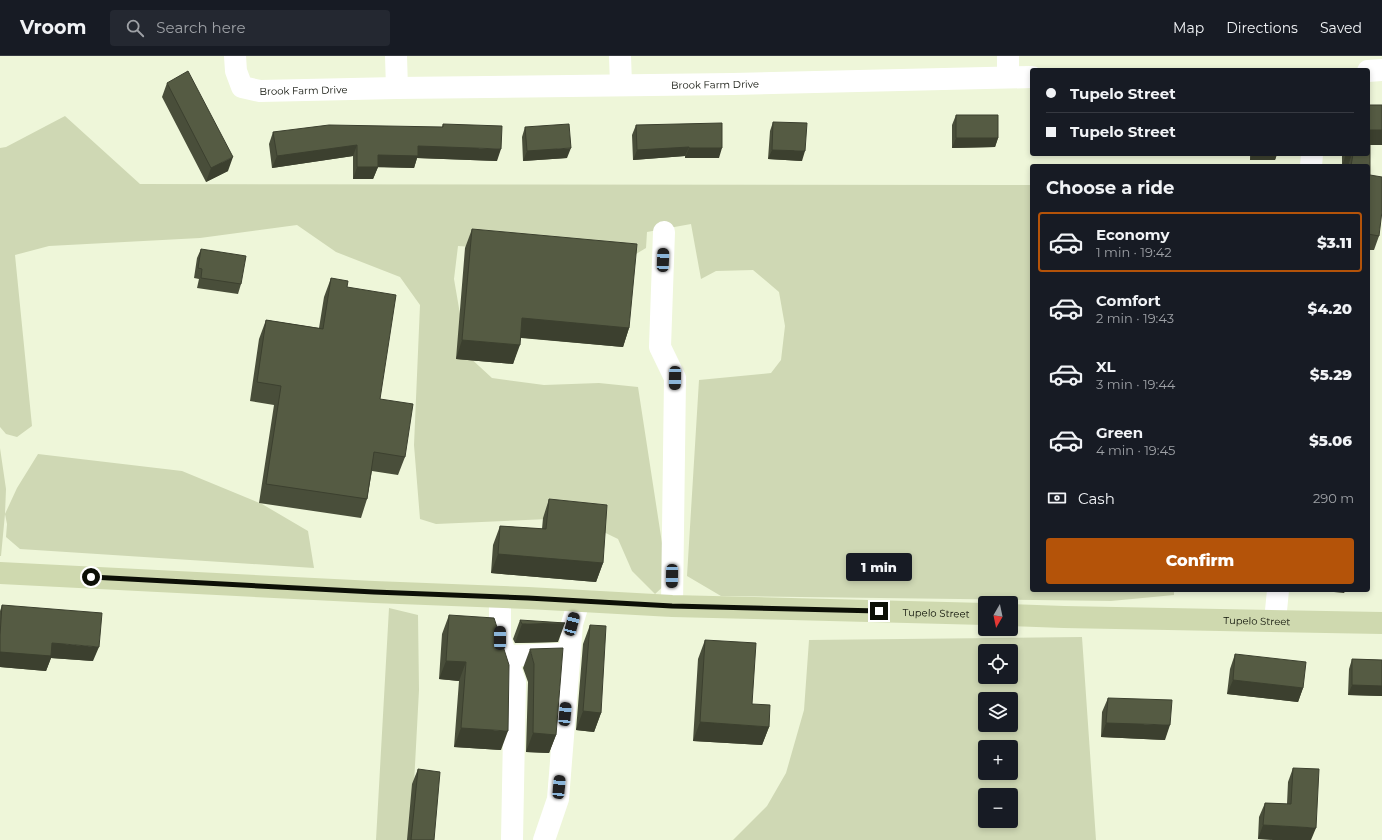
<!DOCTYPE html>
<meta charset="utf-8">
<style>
:root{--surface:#171b24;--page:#242831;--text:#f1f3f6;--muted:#9ea1a6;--line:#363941;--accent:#b45309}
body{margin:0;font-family:Montserrat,sans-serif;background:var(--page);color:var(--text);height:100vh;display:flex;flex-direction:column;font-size:15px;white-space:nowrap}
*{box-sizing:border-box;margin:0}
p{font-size:13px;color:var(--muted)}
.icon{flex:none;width:22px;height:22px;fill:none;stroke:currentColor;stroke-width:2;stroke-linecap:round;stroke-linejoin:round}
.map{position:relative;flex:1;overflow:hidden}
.sheet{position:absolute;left:1030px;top:108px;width:340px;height:428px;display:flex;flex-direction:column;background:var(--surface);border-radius:4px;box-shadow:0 2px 6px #0003}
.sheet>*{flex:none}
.hud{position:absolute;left:1030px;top:12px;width:340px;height:88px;border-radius:4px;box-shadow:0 2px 6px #0003;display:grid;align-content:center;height:88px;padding:0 16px;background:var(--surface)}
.needle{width:26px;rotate:189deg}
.controls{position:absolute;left:978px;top:540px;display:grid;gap:8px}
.controls a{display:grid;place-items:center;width:40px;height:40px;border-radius:4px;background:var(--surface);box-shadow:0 2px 6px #0003;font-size:20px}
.end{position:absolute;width:18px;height:18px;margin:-9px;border:5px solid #0c0f06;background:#fff;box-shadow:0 0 0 2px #fff}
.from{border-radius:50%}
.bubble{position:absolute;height:28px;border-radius:4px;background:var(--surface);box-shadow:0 2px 6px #0003;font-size:13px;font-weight:800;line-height:28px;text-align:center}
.car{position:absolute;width:12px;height:24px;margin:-12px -6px;border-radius:5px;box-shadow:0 0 3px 1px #0007;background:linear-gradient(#222 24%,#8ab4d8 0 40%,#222 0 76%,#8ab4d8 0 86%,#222 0)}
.hud b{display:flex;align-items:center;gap:14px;height:38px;font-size:15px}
.hud b+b{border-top:1px solid var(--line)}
.hud i{width:10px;height:10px;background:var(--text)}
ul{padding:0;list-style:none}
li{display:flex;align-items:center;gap:12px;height:60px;margin:0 8px 6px;padding:0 8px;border:2px solid transparent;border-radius:4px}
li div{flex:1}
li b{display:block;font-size:15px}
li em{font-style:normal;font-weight:800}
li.on{border-color:var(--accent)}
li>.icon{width:36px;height:36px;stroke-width:1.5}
h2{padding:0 16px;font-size:18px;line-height:48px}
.pay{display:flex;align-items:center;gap:10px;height:44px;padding:0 16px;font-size:15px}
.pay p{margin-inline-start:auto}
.button{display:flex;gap:8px;margin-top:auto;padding:8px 16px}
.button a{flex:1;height:46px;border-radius:4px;background:var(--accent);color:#fff;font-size:16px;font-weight:800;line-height:46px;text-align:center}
header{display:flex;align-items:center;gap:24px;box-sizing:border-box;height:56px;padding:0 20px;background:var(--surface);border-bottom:1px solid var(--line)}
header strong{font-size:19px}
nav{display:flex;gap:22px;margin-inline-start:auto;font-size:14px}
.search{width:280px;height:36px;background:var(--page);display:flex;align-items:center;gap:10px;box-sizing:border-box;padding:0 14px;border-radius:4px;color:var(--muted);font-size:15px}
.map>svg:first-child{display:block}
.green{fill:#cfd8b4;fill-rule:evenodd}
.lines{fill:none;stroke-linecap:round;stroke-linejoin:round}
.minor{stroke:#fff;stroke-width:22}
.major{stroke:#cfd9af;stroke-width:22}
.wall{fill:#494e3a}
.shaded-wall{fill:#3c402f}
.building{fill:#555b43;stroke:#3c402f}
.route{stroke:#0c0f06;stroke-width:5}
.labels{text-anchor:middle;stroke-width:4;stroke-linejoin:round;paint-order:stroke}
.street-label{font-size:10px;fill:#0c0f06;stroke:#fff}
</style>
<header>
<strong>Vroom</strong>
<div class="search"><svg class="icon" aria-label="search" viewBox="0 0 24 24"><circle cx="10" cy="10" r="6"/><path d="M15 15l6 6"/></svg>Search here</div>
<nav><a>Map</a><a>Directions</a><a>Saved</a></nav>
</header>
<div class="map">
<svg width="1382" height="784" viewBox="0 0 1382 784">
<rect width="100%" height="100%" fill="#eef6d9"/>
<path class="green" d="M65 60 140 128 1032 129V534H1174V539L1111 545 721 540 687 520 699 324 771 317 781 304 785 270 779 236 753 214 716 215 701 223 691 168 647 176 646 192 631 201 458 190 454 223 467 299 492 322 544 329 599 327 638 331 668 526 655 538 632 515 618 483 585 467 549 463 436 468 420 463 414 389 420 249 400 221 336 196 297 169 200 182 49 190 15 199 32 370 17 381 6 378 0 371V92L6 91Z
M0 392 6 433 5 458 17 432 38 398 182 415 262 448 308 475 314 512 20 493 6 481 7 468 5 458 1 500H0Z
M389 552 418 559 419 634 411 784H376Z
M1082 581 1096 784H733L767 750 786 717 804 654 809 584ZM985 595H1011V621H985ZM985 643H1011V669H985ZM985 691H1011V717H985ZM985 739H1011V765H985Z"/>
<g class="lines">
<g class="minor">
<path id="s1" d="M235 0 236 15 242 31 260 35 397 32 396 0"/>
<path d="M620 0 621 28"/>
<path d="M1368 15 1382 14"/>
<path d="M1008 21V0"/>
<path id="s2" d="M397 32 733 28 1032 21"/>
<path d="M1311 110 1312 98"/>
<path d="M664 176 660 291 675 322 672 550"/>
<path d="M500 542V582L515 626 512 784"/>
<path d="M1275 565 1278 534"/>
<path d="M506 600 559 598"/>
<path d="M544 784 558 743 572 568 579 545"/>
</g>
<g class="major">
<path id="s3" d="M0 517 374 536 528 542 672 550 985 558"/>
<path id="s4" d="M1011 559 1064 561 1382 567"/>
</g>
</g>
<path class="wall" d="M167 27 228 115 206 126 162 41Z
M956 59 998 82 995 91 952 92V69Z
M773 66 802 105 768 103 770 75Z
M443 68 497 105 417 102 414 112 378 111 373 123H353V100L272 112 269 88 273 76 442 71Z
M636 69 719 102H685V100L633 104 632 79Z
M525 71 567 102 523 105 522 81Z
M1370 89V119L1379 180 1374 194H1368V110H1342V98H1368Z
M1250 98H1277L1275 104H1250Z
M472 173 629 272 623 291 521 282 513 308 456 303 465 192Z
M201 193 241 228 238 238 197 232 199 223 194 222 197 202Z
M331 222 347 231 380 343 405 401 398 419 372 415 367 443 361 462 259 447 274 349 250 345 259 283 266 264 319 272 324 241Z
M549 443 603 507 596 526 491 517 493 489 500 470 542 473 543 462Z
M2 549 93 605 51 602 46 615 0 611V555Z
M449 559 501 694 454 691 459 625 439 623 442 578Z
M520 564 558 586 515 587 513 583Z
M590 569 601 657 594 676 576 674 583 588Z
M705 584 769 671 762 689 693 685 698 603Z
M530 593 556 679 549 697 526 696 528 626 523 612Z
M1235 598 1303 632 1298 646 1227 638 1230 613Z
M1352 603 1382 604V640L1348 639 1349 613Z
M1108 642 1165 684 1101 681 1102 656Z
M1293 712 1311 784 1258 783 1259 761 1265 747 1287 748 1288 726Z
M418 713 434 784H407L412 728Z"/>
<path class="shaded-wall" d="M1370 74H1382V89H1368Z
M956 82H998L995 91 952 92Z
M357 89 353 100 272 112 277 100Z
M418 90 501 93 497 105 417 102 414 112 374 111 378 99Z
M689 91 685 100 633 104 637 94Z
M571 92 567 102 523 105 527 95Z
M689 92H722L719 102H685Z
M772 94 805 95 802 105 768 103Z
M1252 98H1277L1275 104H1250Z
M1346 98H1352L1348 110H1342Z
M233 101 228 115 206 126 211 112Z
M357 111H378L373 123H353Z
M522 262 629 272 623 291 515 281Z
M462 284 520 289 513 308 456 303Z
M498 498 603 507 596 526 491 517Z
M1314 534H1346L1344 537Z
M565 567 558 586 515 587 522 568Z
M52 587 99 591 93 605 51 602 46 615 0 611V596Z
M446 605 466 606 459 625 439 623Z
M1233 624 1303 632 1298 646 1227 638Z
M1352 629 1382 630V640L1348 639Z
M583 655 601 657 594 676 576 674Z
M700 666 769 671 762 689 693 685Z
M1106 667 1170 669 1165 684 1101 681Z
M461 672 508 675 501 694 454 691Z
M533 677 556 679 549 697 526 696Z
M1263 769 1316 772 1311 784H1273L1258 783Z"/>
<path class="building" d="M188 15 233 101 211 112 167 27Z
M1368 49H1382V74H1370V119L1382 121V155L1379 180 1368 178V110H1351L1353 98H1368Z
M956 59H998V82H956Z
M773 66 807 67 805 95 772 94Z
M722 67V92H689V91L637 94 636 69Z
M443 68 502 70 501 93 418 90V100L378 99V111H357V89L277 100 273 76 329 69 443 71Z
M569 68 571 92 527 95 525 71Z
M472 173 637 188 629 272 522 262 520 289 462 284Z
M201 193 246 200 241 228 201 222 202 213 198 212Z
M331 222 348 225 347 231 396 239 380 343 413 348 405 401 374 396 367 443 266 428 281 330 257 326 266 264 323 273Z
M549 443 607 449 603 507 498 498 500 470 546 473Z
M2 549 102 557 99 591 52 587 51 600 0 596V579Z
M449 559 494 562 509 609 508 675 461 672 466 606 446 605Z
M520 564 565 567 522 568Z
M590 569 606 570 601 657 583 655Z
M705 584 756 587 752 648 770 649 769 671 700 666Z
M563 592 556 679 533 677 534 608 530 593Z
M1235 598 1306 606 1303 632 1233 624Z
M1352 603 1382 604V630L1352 629Z
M1108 642 1172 644 1170 669 1106 667Z
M1293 712 1319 713 1316 772 1263 769 1265 747 1291 748Z
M418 713 440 716 434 784H411Z"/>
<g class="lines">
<path class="route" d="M91 521 374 536 528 542 672 550 879 555"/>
</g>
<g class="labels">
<g class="street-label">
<text dy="4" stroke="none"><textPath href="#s2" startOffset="318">Brook Farm Drive</textPath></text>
<text dy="4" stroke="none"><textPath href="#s1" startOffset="94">Brook Farm Drive</textPath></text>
<text dy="4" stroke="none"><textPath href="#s3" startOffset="937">Tupelo Street</textPath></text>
<text dy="4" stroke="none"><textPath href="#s4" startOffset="246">Tupelo Street</textPath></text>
</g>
</g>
</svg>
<div class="controls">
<a><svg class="needle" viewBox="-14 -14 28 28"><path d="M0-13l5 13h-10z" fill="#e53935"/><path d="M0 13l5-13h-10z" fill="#9ea1a6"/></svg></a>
<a><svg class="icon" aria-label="locate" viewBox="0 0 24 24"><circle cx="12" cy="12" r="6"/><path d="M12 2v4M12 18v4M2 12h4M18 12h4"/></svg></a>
<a><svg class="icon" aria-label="layers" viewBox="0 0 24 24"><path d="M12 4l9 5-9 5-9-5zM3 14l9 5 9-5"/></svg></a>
<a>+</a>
<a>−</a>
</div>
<i class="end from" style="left:91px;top:521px"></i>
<i class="end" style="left:879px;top:555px"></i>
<div class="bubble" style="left:846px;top:497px;width:66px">1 min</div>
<i class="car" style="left:663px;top:204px;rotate:2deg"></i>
<i class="car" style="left:675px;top:322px;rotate:181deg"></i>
<i class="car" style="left:672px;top:520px;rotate:181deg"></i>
<i class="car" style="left:572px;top:568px;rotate:15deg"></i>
<i class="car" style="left:500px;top:582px;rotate:0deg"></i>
<i class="car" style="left:565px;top:658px;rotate:5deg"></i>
<i class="car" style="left:559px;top:731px;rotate:5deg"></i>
<div class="hud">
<b><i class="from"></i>Tupelo Street</b>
<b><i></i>Tupelo Street</b>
</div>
<section class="sheet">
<h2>Choose a ride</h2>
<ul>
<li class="on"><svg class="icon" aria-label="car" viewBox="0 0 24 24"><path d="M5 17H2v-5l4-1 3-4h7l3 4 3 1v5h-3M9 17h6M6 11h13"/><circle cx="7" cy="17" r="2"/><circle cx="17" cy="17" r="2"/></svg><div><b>Economy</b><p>1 min · 19:42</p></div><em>$3.11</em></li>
<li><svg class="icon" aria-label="car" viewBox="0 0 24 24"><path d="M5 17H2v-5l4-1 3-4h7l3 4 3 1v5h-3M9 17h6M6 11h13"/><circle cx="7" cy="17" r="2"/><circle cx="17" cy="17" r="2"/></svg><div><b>Comfort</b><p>2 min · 19:43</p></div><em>$4.20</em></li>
<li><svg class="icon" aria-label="car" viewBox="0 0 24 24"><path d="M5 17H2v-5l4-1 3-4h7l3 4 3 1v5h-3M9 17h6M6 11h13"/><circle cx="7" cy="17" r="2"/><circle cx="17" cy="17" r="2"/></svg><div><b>XL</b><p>3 min · 19:44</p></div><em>$5.29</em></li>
<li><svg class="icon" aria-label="car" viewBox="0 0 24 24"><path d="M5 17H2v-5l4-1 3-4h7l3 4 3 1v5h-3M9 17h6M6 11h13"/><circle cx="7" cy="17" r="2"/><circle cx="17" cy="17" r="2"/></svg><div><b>Green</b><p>4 min · 19:45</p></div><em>$5.06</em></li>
</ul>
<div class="pay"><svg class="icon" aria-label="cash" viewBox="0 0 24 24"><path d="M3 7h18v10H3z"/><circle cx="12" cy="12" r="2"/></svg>Cash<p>290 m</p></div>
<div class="button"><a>Confirm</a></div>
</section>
</div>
